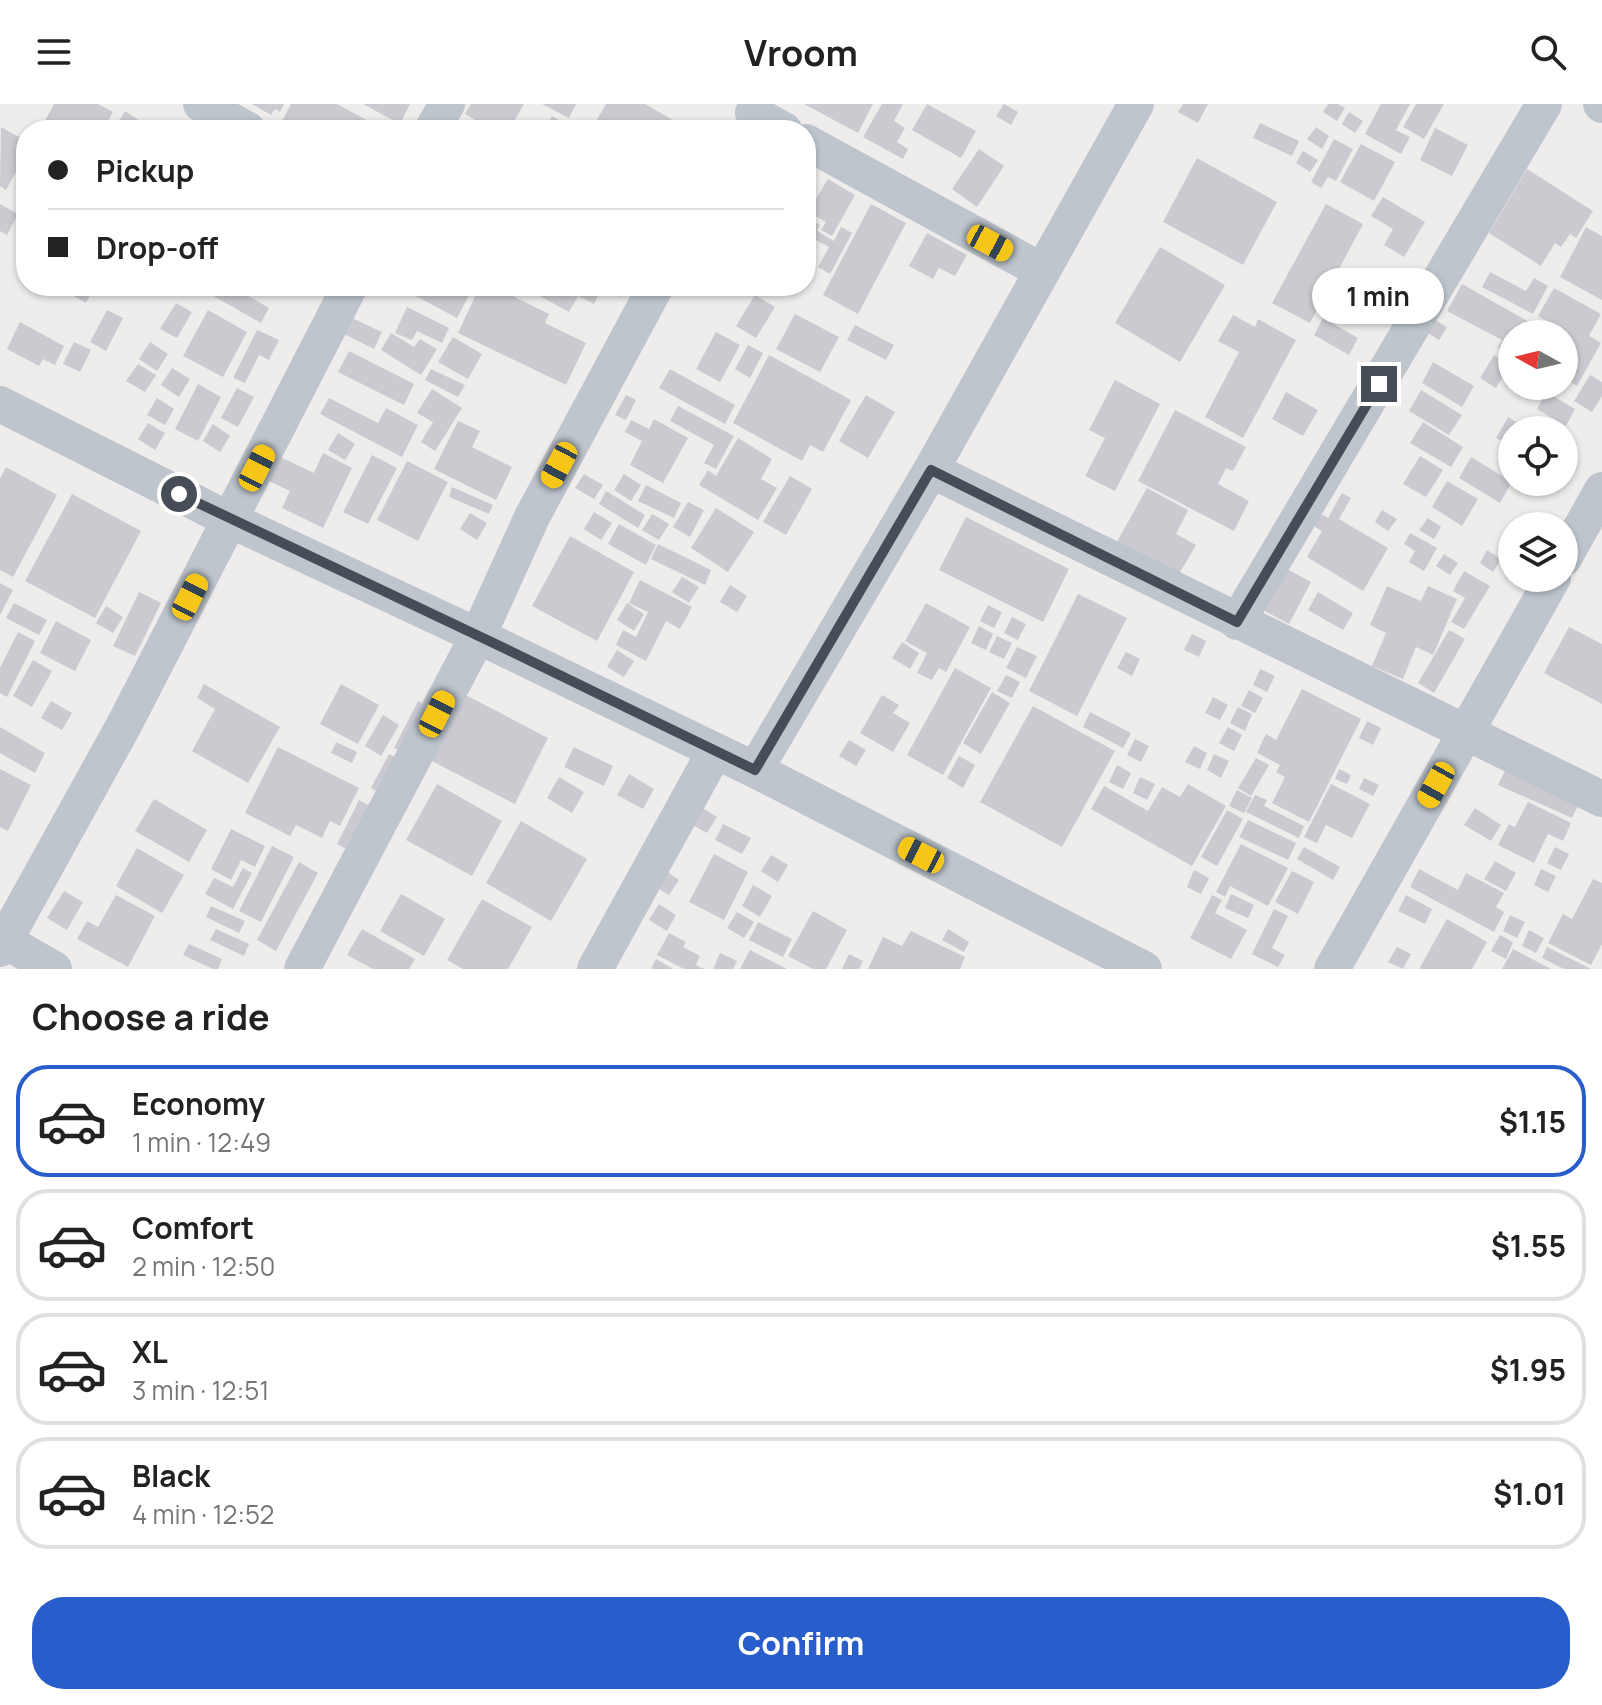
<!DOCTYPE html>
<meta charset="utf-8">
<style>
:root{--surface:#fff;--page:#f6f6f6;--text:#222;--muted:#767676;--line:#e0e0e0;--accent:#295dcb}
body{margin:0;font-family:Manrope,sans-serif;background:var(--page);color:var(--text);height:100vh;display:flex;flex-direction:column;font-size:30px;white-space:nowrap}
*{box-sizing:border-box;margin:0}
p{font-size:26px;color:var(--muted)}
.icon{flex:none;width:44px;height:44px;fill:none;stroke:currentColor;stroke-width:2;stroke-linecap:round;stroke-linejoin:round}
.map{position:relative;height:865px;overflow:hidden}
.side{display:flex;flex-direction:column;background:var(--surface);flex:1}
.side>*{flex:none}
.hud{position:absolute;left:16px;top:16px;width:800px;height:176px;border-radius:32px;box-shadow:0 2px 6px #0004;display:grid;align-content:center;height:176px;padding:0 32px;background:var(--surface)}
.needle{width:52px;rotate:278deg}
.tools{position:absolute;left:1498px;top:216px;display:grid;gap:16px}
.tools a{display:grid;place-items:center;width:80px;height:80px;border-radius:50%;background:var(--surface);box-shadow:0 2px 6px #0004;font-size:40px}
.end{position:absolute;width:36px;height:36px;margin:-18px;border:10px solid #464d57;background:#fff;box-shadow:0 0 0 4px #fff}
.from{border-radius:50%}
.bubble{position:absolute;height:56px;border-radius:28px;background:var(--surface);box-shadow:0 2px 6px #0004;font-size:26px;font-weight:700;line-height:56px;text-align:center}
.car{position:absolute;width:24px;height:48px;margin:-24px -12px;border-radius:10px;box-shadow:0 0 6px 2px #0007;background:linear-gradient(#f5c518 24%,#345 0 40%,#f5c518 0 76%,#345 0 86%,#f5c518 0)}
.hud b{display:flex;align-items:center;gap:28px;height:76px;font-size:30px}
.hud b+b{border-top:2px solid var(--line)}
.hud i{width:20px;height:20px;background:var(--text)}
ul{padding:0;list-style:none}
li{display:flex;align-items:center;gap:24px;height:112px;margin:0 16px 12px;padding:0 16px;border:4px solid var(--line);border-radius:32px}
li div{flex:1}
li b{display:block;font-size:30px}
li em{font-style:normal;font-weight:700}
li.on{border-color:var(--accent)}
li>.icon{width:72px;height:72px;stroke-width:1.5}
h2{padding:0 32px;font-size:36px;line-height:96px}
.primary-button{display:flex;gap:16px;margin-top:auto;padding:16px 32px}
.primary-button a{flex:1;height:92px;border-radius:32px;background:var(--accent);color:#fff;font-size:32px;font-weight:700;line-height:92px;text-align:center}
header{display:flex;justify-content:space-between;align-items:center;height:104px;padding:0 32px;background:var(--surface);font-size:36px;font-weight:700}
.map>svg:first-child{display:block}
.building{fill:#cacad0}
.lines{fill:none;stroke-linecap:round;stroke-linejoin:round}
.minor{stroke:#bec5cd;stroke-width:36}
.route{stroke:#464d57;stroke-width:10}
</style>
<header><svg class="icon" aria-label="menu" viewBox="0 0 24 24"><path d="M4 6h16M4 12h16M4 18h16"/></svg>Vroom<svg class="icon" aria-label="search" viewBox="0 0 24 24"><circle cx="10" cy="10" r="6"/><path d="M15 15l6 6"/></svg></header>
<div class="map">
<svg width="1602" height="865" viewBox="0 0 1602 865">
<rect width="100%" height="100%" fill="#efecec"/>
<path class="building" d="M54 0H98L113 8 103 26H62L45 17Z
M252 0H284L280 8 275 5 271 11Z
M291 0H337L376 21 373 26H285L279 23Z
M363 0H410L400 20Z
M471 0H524L509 26H493L465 10Z
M542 0H576L569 14Z
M606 0H645L690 26H591Z
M804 0H873L858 29Z
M882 0H903L894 17 905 24 897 38 908 45 903 55 863 33Z
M927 0 976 27 961 54 912 26Z
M1004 0 1018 8 1011 21 996 12Z
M1183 0H1208L1198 19 1178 8Z
M1328 0H1338L1345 4 1337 17 1323 8Z
M1381 0H1410L1396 26 1410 33 1401 50 1365 30Z
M1416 0H1444L1424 35 1403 23Z
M125 7 143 19 139 26H118L115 24Z
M1349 8 1363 17 1355 29 1342 20Z
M552 12 570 23 569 26H543Z
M1260 19 1299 37 1292 52 1253 34Z
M1 23 26 37V49L6 86 0 82Z
M1316 23 1329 32 1322 45 1307 35Z
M1435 24 1468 41 1452 72 1420 56Z
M1334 35 1353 45 1336 77 1328 73 1321 84 1311 78Z
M1361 40 1395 58 1374 97 1340 78Z
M979 45 1004 62 977 103 952 85Z
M1303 47 1318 56 1310 68 1296 59Z
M1197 54 1277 98 1243 161 1163 118Z
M1527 65 1593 107 1576 134 1570 130 1561 143 1555 139 1541 162 1489 129Z
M828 75 855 91 832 132 821 126 826 118 808 108Z
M1383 93 1425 118 1404 153 1384 141 1393 125 1371 112Z
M0 100 18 110 7 131 0 127Z
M871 100 906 119 858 210 823 191Z
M1326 100 1363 120 1310 219 1272 199Z
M806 113 820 121 817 127 834 137 841 123 852 129 830 170 818 163 829 143 806 131Z
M1586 123 1602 132V196L1560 173Z
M26 127V152L16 147Z
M927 129 967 151 955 172 939 164 933 175 909 162Z
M1160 143 1225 181 1180 258 1115 219Z
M1490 168 1526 187 1534 174 1548 182 1533 210 1482 183Z
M1380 170 1392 176 1378 202 1350 186 1357 174 1372 183Z
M1462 180 1531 219 1525 230H1512V251L1498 243 1502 236 1447 207Z
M70 182H95L86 199 67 188Z
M142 182H163L157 192Z
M196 182H231L269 204 261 219Z
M397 182H474L457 214Z
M480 182H492L549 210 545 219 586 239 566 281 458 229Z
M521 182H626L620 193 602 184 594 200 578 192 569 208Z
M1554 184 1601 210 1589 232 1601 239 1577 282 1564 274V230H1540L1547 217 1538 212Z
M755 191 775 203 756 234 736 222Z
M176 199 192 208 177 234 160 225Z
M407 203 449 224 442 239 417 227 412 236 395 229Z
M107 206 123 214 106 247 90 238Z
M208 206 247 228 223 273 183 252Z
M795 210 839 233 820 268 776 245Z
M1233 211 1255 223 1258 215 1296 236 1243 334 1205 313 1239 248 1218 237Z
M352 214 382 228 374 245 344 230Z
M1323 214 1358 234 1349 251 1314 231Z
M1433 215 1447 223 1439 236 1425 227Z
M20 218 64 242 55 261 43 255 39 262 7 245Z
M855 221 894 241 886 256 847 236Z
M257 226 279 236 269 256 259 251 245 279 233 274Z
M716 228 740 241 720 278 696 265Z
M391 229 414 243 420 235 437 245 421 271 381 246Z
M453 233 482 250 468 275 438 258Z
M74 238 91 246 80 268 63 260Z
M150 238 168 250 157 267 139 255Z
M748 241 763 249 750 274 735 265Z
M349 247 414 280 404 301 338 268Z
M769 251 851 296 823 348 810 341 802 357 733 319Z
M1494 251 1510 261 1496 284 1480 274Z
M1433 258 1474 282 1462 303 1422 279Z
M138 260 156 271 145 288 126 277Z
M172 264 190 275 179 293 161 281Z
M431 265 465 281 458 293 425 276Z
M670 265 735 301 725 320 659 284Z
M1590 271 1602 278V292L1592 308 1574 297Z
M1115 276 1160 300 1115 387 1085 372 1105 334 1089 326Z
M198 280 221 293 198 337 175 325Z
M237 284 254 293 238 323 221 314Z
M432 285 462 304 435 347 421 338 433 318 417 309Z
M1421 286 1462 311 1449 331 1409 307Z
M1286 288 1318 306 1303 332 1272 315Z
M1546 288 1575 305 1566 322 1537 305Z
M626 291 636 296 626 316 615 311Z
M866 291 895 308 868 354 839 337Z
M157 294 174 305 165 321 147 311Z
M329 294 378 319 386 304 418 321 402 353 320 310Z
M678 302 734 332 716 365 704 359 714 341 670 317Z
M1175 306 1246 343 1233 367 1226 364 1218 380 1249 397 1234 427 1138 377Z
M1508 313 1530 326H1512V343L1496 334Z
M654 315 688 334 663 379 630 361 642 337 625 328 631 316 649 325Z
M458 317 480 327 472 343 512 363 496 396 434 365Z
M1423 318 1463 343 1451 363 1410 339Z
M148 319 165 329 155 346 138 335Z
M213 320 230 332 220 348 203 337Z
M338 329 355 340 345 356 328 346Z
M738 334 772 355 761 375 777 384 758 416 699 381 708 366 716 372Z
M323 349 352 364 323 424 282 404 290 387 267 376 278 352 314 369Z
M372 351 397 364 368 420 343 408Z
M1420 352 1443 366 1426 393 1403 380Z
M1471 353 1512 378 1500 399 1459 374Z
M407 357 448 378 418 437 377 416Z
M6 363 57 391 13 473 0 466V375Z
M584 370 603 381 594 395 575 384Z
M624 370 641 381 631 397 614 386Z
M790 372 812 385 786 431 763 418Z
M1447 377 1478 395 1462 422 1432 403Z
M646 381 681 399 674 414 638 397Z
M452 383 493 401 489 410 449 393Z
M1147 384 1188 406 1176 430 1196 441 1179 470 1114 443Z
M606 387 645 411 638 424 599 400Z
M1342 389 1351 394 1339 415 1388 444 1363 487 1307 453 1322 427 1315 423V418L1318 412 1324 411 1328 414Z
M72 390 141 427 95 514 25 477Z
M688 398 704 406 690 433 673 423Z
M716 404 754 428 728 468 691 444Z
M1382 406 1397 415 1388 427 1375 418Z
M594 408 612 419 601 436 584 425Z
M470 409 487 419 477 436 460 425Z
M652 410 669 420 659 436 642 426Z
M966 413 1069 465 1043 518 939 466Z
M1428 414 1441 423 1434 435 1419 426Z
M619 420 656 441 646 461 608 440Z
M1410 429 1437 444 1424 467 1409 458 1415 447 1404 440Z
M570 432 634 468 597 537 532 502Z
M658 440 711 466 705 481 651 455Z
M1487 446 1501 455 1493 468 1480 459Z
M1444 450 1458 459 1450 471 1436 462Z
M1285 464 1311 478 1289 520 1263 506Z
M1464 467 1490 482 1464 525 1451 518 1465 494 1453 487Z
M682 473 699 483 689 499 672 488Z
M640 476 692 503 680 525 666 517 646 557 616 541 623 526 636 533 648 508 629 499Z
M0 479 13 486 0 511Z
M730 481 747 492 737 508 720 498Z
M1387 482 1421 497 1428 482 1457 495 1433 551 1416 543 1403 575 1372 562 1386 529 1370 521Z
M139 488 161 499 135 552 113 542Z
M1318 488 1353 509 1343 526 1308 506Z
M1078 490 1127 514 1077 612 1029 587Z
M14 499 47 516 39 531 6 514Z
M627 499 644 510 634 527 617 516Z
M926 499 970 523 946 568 939 564 932 576 917 569 927 549 905 537Z
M988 501 1002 508 994 524 980 517Z
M106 502 123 513 113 529 96 519Z
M1012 513 1026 520 1018 536 1004 529Z
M56 517 91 536 75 567 40 549Z
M979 522 993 530 986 546 971 539Z
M1569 523 1602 540V600L1544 569Z
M1449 526 1465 535 1434 589 1418 579Z
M18 528 35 537 7 593 0 589V564Z
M1192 530 1206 537 1199 553 1184 546Z
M997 532 1012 539 1004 555 989 548Z
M902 538 919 549 910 565 892 554Z
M1017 543 1037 552 1026 574 1006 564Z
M617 546 634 557 624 573 607 563Z
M1126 548 1140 555 1132 572 1117 564Z
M33 556 52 567 32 603 13 592Z
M955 564 991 584 943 671 907 651Z
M1260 565 1275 572 1267 588 1253 581Z
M1006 571 1020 578 1012 594 997 587Z
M204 580 280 623 248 679 192 647 215 605 197 594Z
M341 580 379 601 358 640 320 620Z
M1302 585 1361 615 1309 718 1272 699 1285 673 1276 668 1280 661 1257 649 1266 630 1276 636Z
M1249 586 1263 594 1255 609 1241 602Z
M992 588 1010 599 981 650 963 639Z
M462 589 548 634 515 700 428 655Z
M882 591 899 601 893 609 910 619 893 648 860 629Z
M1213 593 1228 601 1220 616 1205 609Z
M51 597 72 609 62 626 41 614Z
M418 597 429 603 405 650 394 644Z
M1033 602 1115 647 1062 743 980 698Z
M1238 603 1252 610 1245 627 1230 619Z
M1090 608 1131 629 1123 644 1083 623Z
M383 611 399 621 381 652 365 642Z
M1367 617 1381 624 1373 641 1359 634Z
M0 623 45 649 35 669 0 649Z
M1228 623 1242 631 1234 647 1219 639Z
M1135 635 1149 642 1141 658 1127 651Z
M849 636 866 646 856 662 839 652Z
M336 638 357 648 352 659 331 649Z
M1194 642 1207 649 1200 665 1185 658Z
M278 643 359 684 340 722 330 717 322 734 296 721 290 732 245 709Z
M574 643 613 662 604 682 564 663Z
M389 650 400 656 382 690 371 684Z
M1214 650 1229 657 1221 674 1207 666Z
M959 652 975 661 963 684 947 674Z
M1256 654 1269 661 1251 692 1238 684Z
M1117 661 1131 669 1123 685 1109 678Z
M0 665 31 681 8 727 0 723Z
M1339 665 1351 671 1347 680 1335 675Z
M1505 667 1579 700 1572 714 1498 681Z
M629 670 654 685 643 705 617 691Z
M559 673 584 688 572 709 547 694Z
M1140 673 1155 680 1147 696 1133 689Z
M1364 674 1379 681 1373 692 1359 685Z
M437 680 502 717 472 772 406 736Z
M1188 680 1226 702 1192 762 1091 705 1104 682 1148 707 1162 683 1180 693Z
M1331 680 1370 700 1352 734 1326 721 1317 739 1304 733Z
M1237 686 1252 694 1244 709 1229 702Z
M1255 691 1267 696 1264 702 1304 722 1299 734 1246 708Z
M154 695 207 726 189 758 135 727Z
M359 696 372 703 349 746 337 740Z
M1528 698 1571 719 1563 737 1548 730 1534 759 1498 741 1509 720 1515 723Z
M699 702 717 713 707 729 689 719Z
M1475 704 1501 721 1491 737 1464 721Z
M1227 706 1243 715 1217 762 1201 753Z
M1248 716 1296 739 1288 756 1239 733Z
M521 717 587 755 551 817 486 779Z
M723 720 751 734 742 750 715 736Z
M231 725 265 742 255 763 241 756 231 776 211 765Z
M1241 740 1288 764 1268 802 1230 782 1225 793 1216 788Z
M272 742 294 753 261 818 239 807Z
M1304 743 1340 763 1333 776 1297 755Z
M1555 743 1569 750 1561 766 1547 759Z
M137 744 184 771 162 809 116 782Z
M714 750 748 768 724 816 689 798Z
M771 751 788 761 778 778 761 767Z
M1495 757 1516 769 1506 787 1484 775Z
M299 758 318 769 276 847 257 836Z
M243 764 252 769 233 805 205 790 214 774 233 783Z
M662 764 679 776 669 791 652 781Z
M1419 765 1458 786 1466 769 1504 789 1496 803 1504 808 1494 828 1410 783Z
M1541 765 1556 772 1548 788 1534 781Z
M1194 766 1209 774 1201 790 1187 783Z
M1292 767 1314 778 1298 810 1275 798Z
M1593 775 1602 779V840L1591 861 1548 839 1563 810 1572 815Z
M753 781 772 792 760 813 742 802Z
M64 787 83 798 67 826 47 814Z
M401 790 445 815 424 852 380 827Z
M1231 790 1254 801 1248 814 1225 804Z
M116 791 155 812 128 863 77 835 87 817 98 823Z
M1212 791 1222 796 1215 809 1247 826 1231 855 1190 834Z
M1406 791 1432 805 1425 820 1398 807Z
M482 795 532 823 508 865H463L447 856Z
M659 800 676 811 667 827 649 816Z
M211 802 245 817 239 829 206 813Z
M1274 805 1288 812 1272 844 1285 851 1278 863 1252 850Z
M813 807 847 826 826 865H813L788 852Z
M737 808 754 818 744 834 727 824Z
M1510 811 1525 818 1517 834 1503 827Z
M1447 815 1487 838 1472 865H1419Z
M758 818 792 835 783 853 749 836Z
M216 825 249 840 244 852 210 836Z
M362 825 415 855 409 865H373L347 851Z
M948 825 969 838 964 848 942 836Z
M1529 826 1544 834 1536 849 1522 842Z
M911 827 965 853 960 865H868L883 833 902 842Z
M669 829 686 838 683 843 700 852 696 861 704 865H684L657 851Z
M1500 831 1513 838 1506 855 1491 847Z
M189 840 222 855 218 865H213L183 851Z
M1397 843 1411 850 1403 865 1388 858Z
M1547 843 1591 865H1564L1542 854Z
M1513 845 1551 865H1502Z
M750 846 787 865H740Z
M720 849 737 857 733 865H713Z
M849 850 863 857 859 865H842Z
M656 855 673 865H651Z"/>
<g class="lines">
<path class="minor" d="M201 0 248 26
M1601 0 1602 1
M753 9 784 26
M432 26 447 0
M806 38 1042 167
M0 300 230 416 478 532 755 666 1144 865
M931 366 1602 695
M1564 454 1602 386
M1237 518 1544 0
M755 666 931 366 1136 0
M0 834 54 865
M0 845 124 621 350 182
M302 865 478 532 532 413 656 182
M595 865 715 647
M1332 865 1553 474"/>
</g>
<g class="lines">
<path class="route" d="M179 390 504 544 755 666 931 366 1237 518 1379 280"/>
</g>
</svg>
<div class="tools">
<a><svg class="needle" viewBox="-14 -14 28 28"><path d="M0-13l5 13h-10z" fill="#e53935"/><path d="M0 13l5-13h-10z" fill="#767676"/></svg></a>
<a><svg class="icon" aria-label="locate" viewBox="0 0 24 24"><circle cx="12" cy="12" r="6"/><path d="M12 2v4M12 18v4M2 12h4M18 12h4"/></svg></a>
<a><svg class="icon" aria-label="layers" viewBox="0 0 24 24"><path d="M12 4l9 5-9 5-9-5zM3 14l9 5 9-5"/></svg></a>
</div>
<i class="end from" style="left:179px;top:390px"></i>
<i class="end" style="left:1379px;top:280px"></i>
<div class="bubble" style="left:1312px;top:164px;width:132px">1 min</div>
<i class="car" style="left:990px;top:139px;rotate:118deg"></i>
<i class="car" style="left:559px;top:361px;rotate:208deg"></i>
<i class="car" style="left:257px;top:364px;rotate:27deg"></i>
<i class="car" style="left:190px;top:493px;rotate:27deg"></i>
<i class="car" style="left:437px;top:610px;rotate:27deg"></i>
<i class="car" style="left:1436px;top:681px;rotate:209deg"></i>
<i class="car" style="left:921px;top:751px;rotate:297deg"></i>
<div class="hud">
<b><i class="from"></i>Pickup</b>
<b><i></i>Drop-off</b>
</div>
</div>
<section class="side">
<h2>Choose a ride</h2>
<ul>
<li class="on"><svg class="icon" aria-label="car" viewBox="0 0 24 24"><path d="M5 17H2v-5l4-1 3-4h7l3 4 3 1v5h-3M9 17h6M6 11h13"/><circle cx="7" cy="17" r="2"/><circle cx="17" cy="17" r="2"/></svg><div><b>Economy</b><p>1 min · 12:49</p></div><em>$1.15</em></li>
<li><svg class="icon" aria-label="car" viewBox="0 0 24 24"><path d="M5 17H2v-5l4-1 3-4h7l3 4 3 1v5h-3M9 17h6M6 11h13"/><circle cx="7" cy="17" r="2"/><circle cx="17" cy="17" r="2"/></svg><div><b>Comfort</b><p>2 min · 12:50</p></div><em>$1.55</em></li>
<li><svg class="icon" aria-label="car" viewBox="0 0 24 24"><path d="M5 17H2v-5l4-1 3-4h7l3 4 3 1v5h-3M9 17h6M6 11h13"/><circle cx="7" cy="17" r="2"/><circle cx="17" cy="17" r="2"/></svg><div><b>XL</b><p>3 min · 12:51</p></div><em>$1.95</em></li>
<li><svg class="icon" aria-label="car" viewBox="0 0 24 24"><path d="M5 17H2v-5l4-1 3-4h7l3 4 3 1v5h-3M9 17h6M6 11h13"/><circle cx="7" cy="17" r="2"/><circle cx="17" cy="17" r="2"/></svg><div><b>Black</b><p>4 min · 12:52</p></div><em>$1.01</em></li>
</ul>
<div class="primary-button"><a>Confirm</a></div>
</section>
